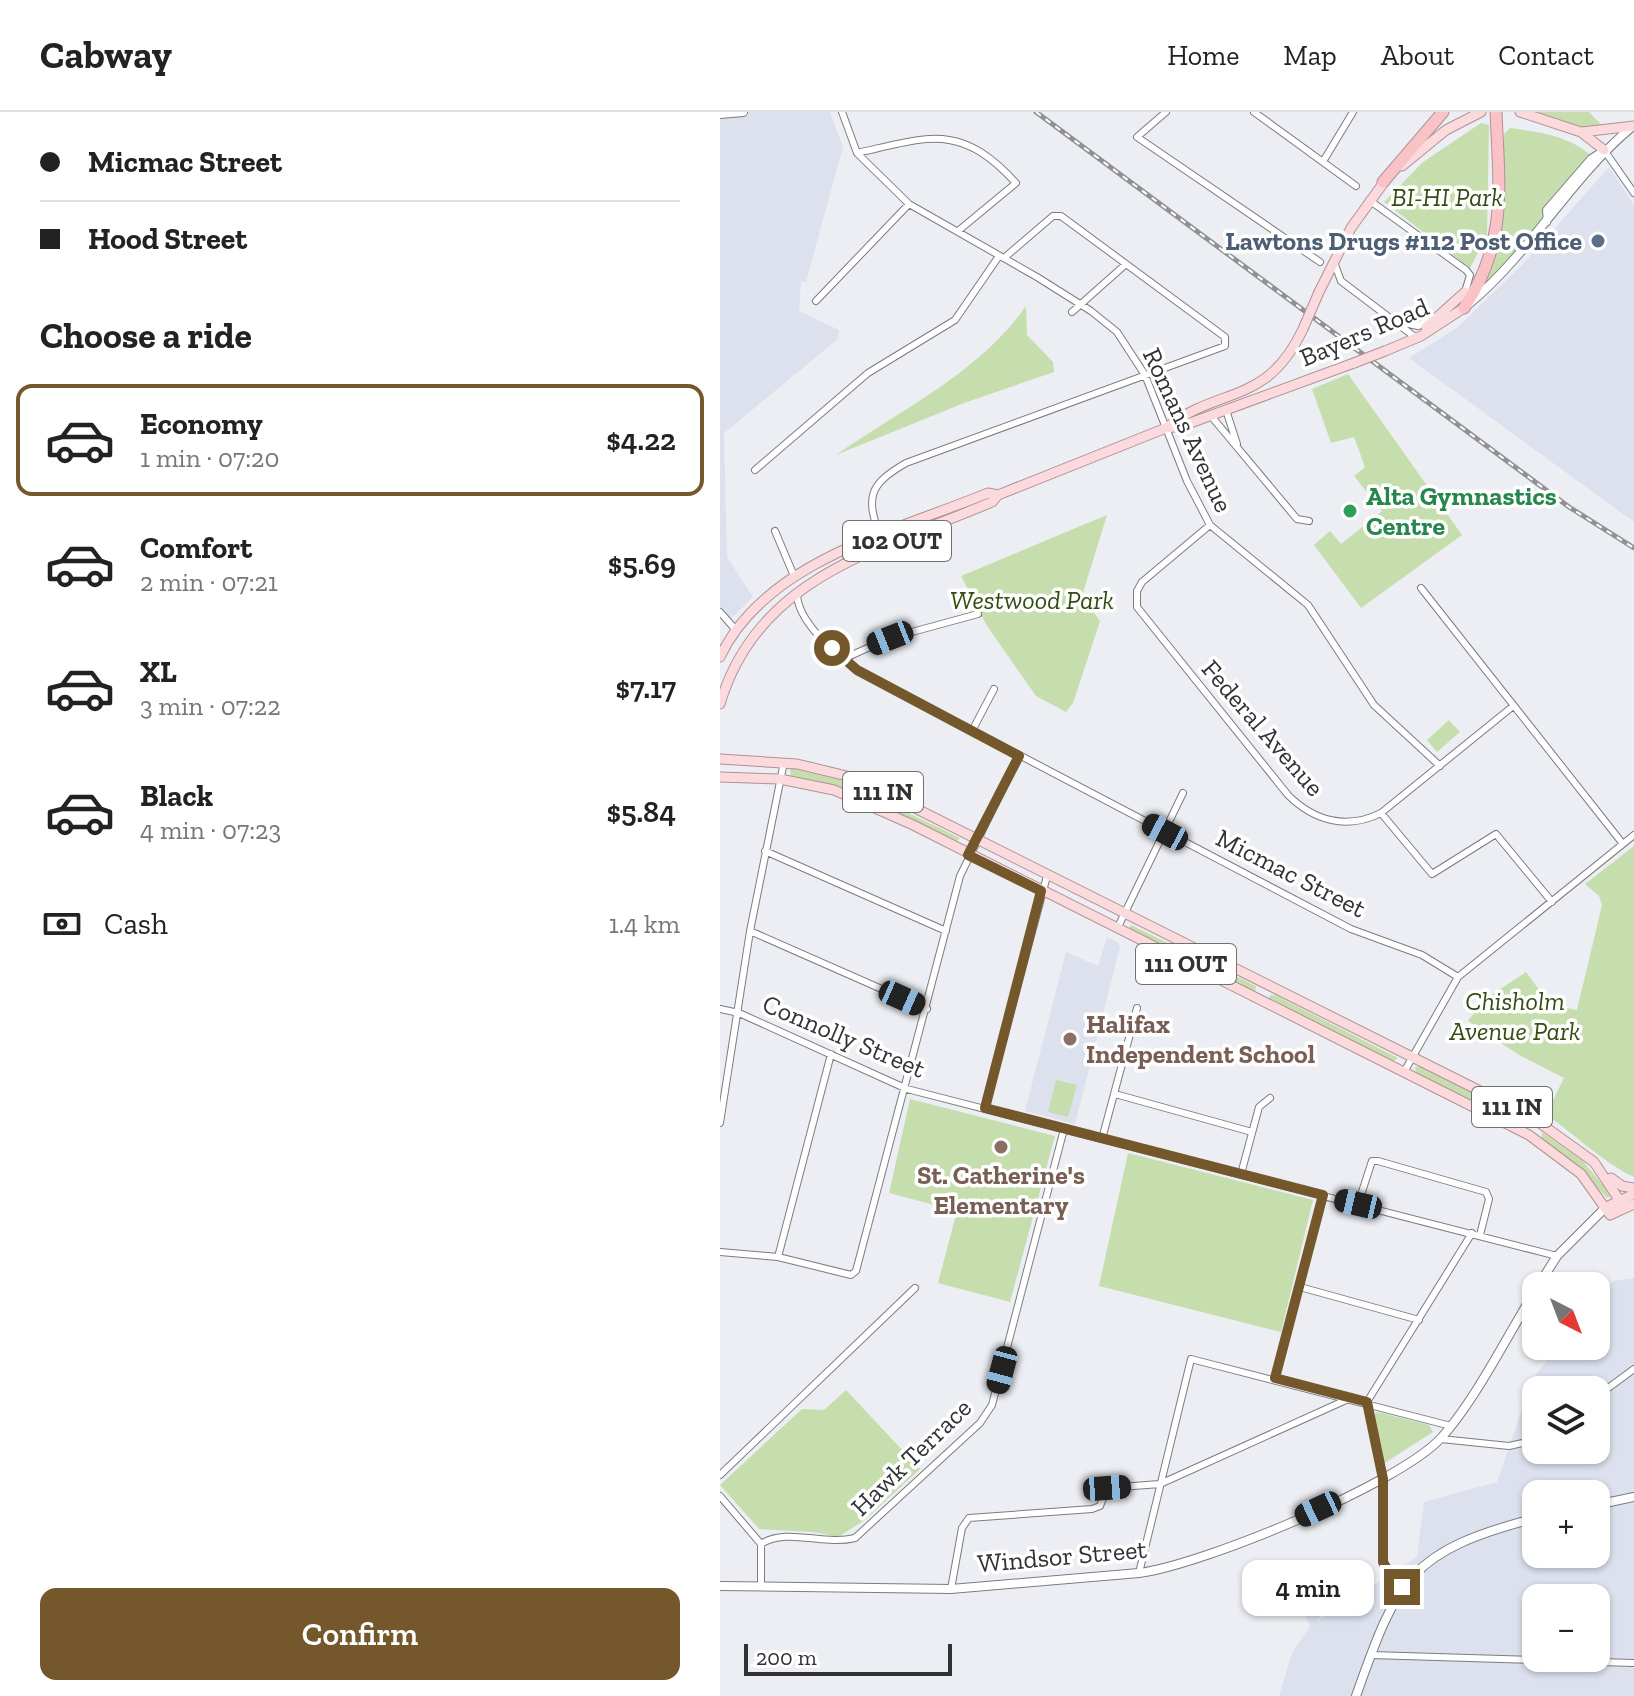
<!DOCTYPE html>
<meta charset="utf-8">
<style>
:root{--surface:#fff;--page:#f2f2f2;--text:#222;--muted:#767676;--line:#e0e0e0;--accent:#74582b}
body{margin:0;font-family:"Zilla Slab",serif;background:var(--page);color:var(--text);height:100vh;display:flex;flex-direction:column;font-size:30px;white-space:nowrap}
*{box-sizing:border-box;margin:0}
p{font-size:26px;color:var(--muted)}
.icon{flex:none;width:44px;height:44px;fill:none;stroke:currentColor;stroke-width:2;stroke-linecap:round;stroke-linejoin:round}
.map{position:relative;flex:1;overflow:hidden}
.side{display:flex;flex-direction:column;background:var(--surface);width:720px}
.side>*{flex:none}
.top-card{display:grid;align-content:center;height:176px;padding:0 40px;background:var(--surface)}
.needle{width:52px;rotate:138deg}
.tools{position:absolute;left:802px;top:1160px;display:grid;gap:16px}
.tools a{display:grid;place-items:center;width:88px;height:88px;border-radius:16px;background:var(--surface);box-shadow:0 2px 6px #0004;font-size:40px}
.scale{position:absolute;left:24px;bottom:20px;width:208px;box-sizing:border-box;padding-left:8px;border:4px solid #313234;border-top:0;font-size:22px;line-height:28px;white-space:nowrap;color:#313234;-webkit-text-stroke:6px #fff;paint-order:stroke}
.end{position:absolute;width:36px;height:36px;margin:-18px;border:10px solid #74582b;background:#fff;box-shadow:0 0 0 4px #fff}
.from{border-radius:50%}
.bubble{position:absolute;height:56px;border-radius:16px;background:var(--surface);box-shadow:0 2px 6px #0004;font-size:26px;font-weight:600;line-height:56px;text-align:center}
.car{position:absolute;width:24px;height:48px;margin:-24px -12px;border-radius:10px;box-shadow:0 0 6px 2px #0007;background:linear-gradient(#222 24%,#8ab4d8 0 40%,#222 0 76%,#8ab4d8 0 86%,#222 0)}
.top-card b{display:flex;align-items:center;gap:28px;height:76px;font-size:30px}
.top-card b+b{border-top:2px solid var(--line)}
.top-card i{width:20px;height:20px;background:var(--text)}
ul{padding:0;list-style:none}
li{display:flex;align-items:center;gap:24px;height:112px;margin:0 16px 12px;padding:0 24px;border:4px solid transparent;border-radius:16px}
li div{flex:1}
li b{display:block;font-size:30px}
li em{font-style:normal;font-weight:600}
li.current{border-color:var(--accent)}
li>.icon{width:72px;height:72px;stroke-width:1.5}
h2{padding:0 40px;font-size:36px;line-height:96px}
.pay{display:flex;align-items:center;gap:20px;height:88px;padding:0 40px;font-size:30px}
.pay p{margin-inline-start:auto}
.action{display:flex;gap:16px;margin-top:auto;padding:16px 40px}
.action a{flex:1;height:92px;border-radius:16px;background:var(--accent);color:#fff;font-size:32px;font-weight:600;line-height:92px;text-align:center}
header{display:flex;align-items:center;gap:48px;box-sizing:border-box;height:112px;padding:0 40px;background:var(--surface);border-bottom:2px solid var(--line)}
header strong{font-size:38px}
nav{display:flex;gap:44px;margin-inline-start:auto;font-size:28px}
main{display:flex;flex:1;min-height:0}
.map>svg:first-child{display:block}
.built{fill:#dce1ed;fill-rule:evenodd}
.green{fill:#c6deae}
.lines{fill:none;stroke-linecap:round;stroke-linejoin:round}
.street-casing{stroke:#7a7c81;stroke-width:8}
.secondary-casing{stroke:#7a7c81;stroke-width:10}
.primary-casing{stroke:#b39093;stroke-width:11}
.highway-casing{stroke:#b39093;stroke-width:13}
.street{stroke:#fff;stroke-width:6}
.secondary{stroke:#fff;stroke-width:8}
.primary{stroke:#fbdadd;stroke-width:9}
.highway{stroke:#f9c2c6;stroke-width:11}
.rail-casing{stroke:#909195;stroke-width:5}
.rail{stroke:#fff;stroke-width:2;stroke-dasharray:6;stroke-linecap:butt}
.primary-bridge-casing{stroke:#b39093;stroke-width:11;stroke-linecap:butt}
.primary-bridge{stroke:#fbdadd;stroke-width:9}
.route{stroke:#74582b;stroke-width:10}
.service-dot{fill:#5c6f8a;stroke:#fff;stroke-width:3}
.leisure-dot{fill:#2e9e5b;stroke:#fff;stroke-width:3}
.education-dot{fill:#8d6e63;stroke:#fff;stroke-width:3}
.labels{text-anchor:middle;stroke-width:7;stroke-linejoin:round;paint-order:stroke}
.shield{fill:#fff;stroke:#6f7071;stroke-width:2}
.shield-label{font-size:24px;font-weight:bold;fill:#313234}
.park-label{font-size:26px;font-style:italic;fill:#344c12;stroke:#fff}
.service-label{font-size:26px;font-weight:bold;fill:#4e5e75;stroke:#fff;text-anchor:end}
.street-label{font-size:26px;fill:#313234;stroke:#fff}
.leisure-label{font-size:26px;font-weight:bold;fill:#27864d;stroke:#fff;text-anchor:start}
.education-label{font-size:26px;font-weight:bold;fill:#785e54;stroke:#fff;text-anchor:start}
</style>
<header>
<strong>Cabway</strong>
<nav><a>Home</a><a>Map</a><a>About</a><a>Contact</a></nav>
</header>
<main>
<section class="side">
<div class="top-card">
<b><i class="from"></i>Micmac Street</b>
<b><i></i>Hood Street</b>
</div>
<h2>Choose a ride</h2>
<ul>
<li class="current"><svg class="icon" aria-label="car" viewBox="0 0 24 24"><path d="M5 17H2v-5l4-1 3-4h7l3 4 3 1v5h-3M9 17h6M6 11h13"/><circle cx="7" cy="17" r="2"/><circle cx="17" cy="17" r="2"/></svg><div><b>Economy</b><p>1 min · 07:20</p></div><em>$4.22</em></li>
<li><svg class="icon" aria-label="car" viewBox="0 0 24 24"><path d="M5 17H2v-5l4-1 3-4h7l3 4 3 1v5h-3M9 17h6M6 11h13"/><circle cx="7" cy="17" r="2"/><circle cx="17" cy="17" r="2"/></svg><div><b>Comfort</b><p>2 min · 07:21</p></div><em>$5.69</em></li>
<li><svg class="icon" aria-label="car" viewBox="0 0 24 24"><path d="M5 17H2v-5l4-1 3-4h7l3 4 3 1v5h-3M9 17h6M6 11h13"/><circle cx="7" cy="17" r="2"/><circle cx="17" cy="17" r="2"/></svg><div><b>XL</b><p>3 min · 07:22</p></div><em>$7.17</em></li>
<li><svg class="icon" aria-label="car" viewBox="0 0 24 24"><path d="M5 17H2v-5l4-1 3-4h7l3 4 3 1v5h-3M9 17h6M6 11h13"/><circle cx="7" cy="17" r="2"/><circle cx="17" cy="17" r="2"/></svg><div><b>Black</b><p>4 min · 07:23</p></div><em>$5.84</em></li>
</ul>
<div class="pay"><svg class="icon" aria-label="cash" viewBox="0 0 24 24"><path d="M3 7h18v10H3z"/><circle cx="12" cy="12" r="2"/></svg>Cash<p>1.4 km</p></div>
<div class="action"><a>Confirm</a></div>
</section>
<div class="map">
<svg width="914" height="1584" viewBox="0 0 914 1584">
<rect width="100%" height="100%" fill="#eceef3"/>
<path class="built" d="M0 0H110L123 35 86 170 81 169 79 199 119 218 118 227 4 321 7 445 33 485 9 509 0 499Z
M889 55 914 93V410L689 246 737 216 805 150Z
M387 825 398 830 400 835 355 1012 305 999 346 840 378 854Z
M914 1166V1584H559L572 1541 590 1514 567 1463 583 1456 603 1500 596 1510 697 1445 704 1390 777 1370 813 1266 839 1234H876V1190L893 1169ZM816 1278H876V1338H816ZM816 1382H876V1442H816ZM816 1486H876V1546H816Z"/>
<path class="green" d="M817 0H869L882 13 869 17Z
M761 11 769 13 767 124 750 156 664 90 703 50Z
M790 16C818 20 848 23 870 43L823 98 822 110 763 174 778 133 784 85V22Z
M306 194 307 223 333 250 334 260 244 291 116 343C181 298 260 260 306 194Z
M628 262 742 423 641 496 594 433 610 419 621 432 662 399 634 364 645 355 634 325 611 331 592 277Z
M387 403 362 484 380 509 353 591 346 600 316 584 267 514 241 464Z
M729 608 740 620 717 640 707 628Z
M70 656 120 668 240 726 236 730 120 675 71 664Z
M914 734V1065C887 1053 852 1021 826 1002L844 966 799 943 748 909 764 888 806 860 823 883 822 891 857 898 882 793 879 784 865 772Z
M411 813 536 874 535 880 408 818Z
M550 883H555L678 946 673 949 549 887Z
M700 954 806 1009V1014L696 961 695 955Z
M336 968 357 973 348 1005 328 1000Z
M190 987 335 1024 290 1190 218 1171 237 1099 169 1081Z
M822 1020 863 1049 892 1084 887 1086 857 1054 822 1027Z
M408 1041 593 1088 561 1220 379 1174Z
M126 1278 200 1357 146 1407 118 1425 93 1420 39 1417 0 1373 82 1297 104 1298Z
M657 1300 709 1313 713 1320 663 1352 653 1303Z"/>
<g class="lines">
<g class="street-casing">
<path id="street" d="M122 0 137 41 189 92 317 165 371 199 397 220 425 263 467 369 490 413 588 493 654 593 720 654
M446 0 417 25 600 150
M534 0 636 74
M137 41C209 25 240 10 296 71L238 119
M604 48 633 0
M649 88 746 158 750 163 745 180
M827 110 826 98 871 46 884 38 914 81
M615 153 621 169 695 225
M96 189 189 92
M352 200 406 152
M679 210 698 214 709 208
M506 298 517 332
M491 304 577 407 589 409
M35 358 148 261 235 208 279 144
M490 413 422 470 417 479V495L568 683C594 709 627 718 661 701L792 595
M55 419 74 464
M160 425C146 385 148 373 186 351L505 234V225L341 104H333L284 146
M701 476 903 732
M77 481C77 510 116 542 137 558L631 817 702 843 738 865
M0 500 15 517
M123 547 170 526 258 502
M252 619 274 577
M661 701 712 762 776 722 832 790
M45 739 226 819
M397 817 463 681
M30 819 207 897
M0 897 19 901 187 977 837 1144
M684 960 738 865 914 723
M395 982 532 1020
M265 996 327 764
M0 1011 30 819 64 650
M382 1027 417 896
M521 1062 539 995 550 986
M638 1092 652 1049H658L766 1080 769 1087 760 1123
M0 1140 58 1145 131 1163 136 1159 240 764 299 644
M58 1145 111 942
M580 1175 699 1208
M555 1266 603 1083
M876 1285 914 1257
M647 1290 752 1121
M647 1290 663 1367V1450L673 1468 682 1475
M721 1327 789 1334 816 1328
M0 1363 195 1176
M0 1384 41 1432
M419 1461 471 1247 731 1314
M41 1475V1432C67 1415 103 1434 135 1426L260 1311 272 1293 344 1017
M231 1477 242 1416 249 1406 372 1397 380 1394 387 1376 440 1372 626 1288
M651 1543 914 1551"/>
</g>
<g class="secondary-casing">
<path id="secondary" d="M0 2 23 0
M750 191C812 139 851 65 913 14
M818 1174 837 1144 886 1095
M876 1393 914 1385
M0 1474 231 1477 419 1461C482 1453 679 1372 721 1326 755 1289 789 1221 816 1177
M636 1584C678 1465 690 1439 816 1406"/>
</g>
<g class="primary-casing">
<path id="primary" d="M800 0 861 20 884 38
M862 20 914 14
M682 54 726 18 761 0
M599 180 631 116 667 66
M706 215 745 180
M665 239 701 224 744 196
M446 316C500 273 546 295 583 217
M0 545C45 449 176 419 268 381L278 383
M0 592C38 463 162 437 272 390L278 383 446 316 462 314 634 251
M0 647 77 652 135 666 810 1004 874 1050 904 1095
M0 665 60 667 114 678 193 713 809 1023 861 1062 890 1103 914 1092
M891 1066 902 1074 914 1076
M886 1095 914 1082"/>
</g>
<g class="highway-casing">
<path id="highway" d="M663 70 723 0
M744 196C788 131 779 74 776 0"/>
</g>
<use href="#street" class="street"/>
<use href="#secondary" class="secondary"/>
<use href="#primary" class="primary"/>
<use href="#highway" class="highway"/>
<g class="rail-casing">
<path id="rail" d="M316 0 849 395 914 436"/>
</g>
<use href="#rail" class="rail"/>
<g class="primary-bridge-casing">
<path id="primary-bridge" d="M583 217 599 180
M634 251 665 239"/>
</g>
<use href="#primary-bridge" class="primary-bridge"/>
</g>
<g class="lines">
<path class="route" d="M112 536 137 558 299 644 248 743 321 779 265 996 603 1083 555 1266 647 1290 663 1367V1450L673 1468 682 1475"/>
</g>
<circle class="service-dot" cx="878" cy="129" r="8"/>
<circle class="leisure-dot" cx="630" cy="399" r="8"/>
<g class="education-dot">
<circle cx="350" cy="927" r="8"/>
<circle cx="281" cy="1035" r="8"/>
</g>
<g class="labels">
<g class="shield">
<rect x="123" y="409" width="108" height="40" rx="6"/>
<rect x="123" y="660" width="80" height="40" rx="6"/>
<rect x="416" y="832" width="100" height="40" rx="6"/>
<rect x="752" y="975" width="80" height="40" rx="6"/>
</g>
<g class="shield-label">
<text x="177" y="437">102 OUT</text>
<text x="163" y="688">111 IN</text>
<text x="466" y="860">111 OUT</text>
<text x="792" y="1003">111 IN</text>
</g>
<g class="park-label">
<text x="727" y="94">BI-HI Park</text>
<text x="312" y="497">Westwood Park</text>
<text x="795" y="898">Chisholm<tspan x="795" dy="30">Avenue Park</tspan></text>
</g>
<g class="service-label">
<text x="862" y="138">Lawtons Drugs #112 Post Office</text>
</g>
<g class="street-label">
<text transform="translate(644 220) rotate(-23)" y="9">Bayers Road</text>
<text transform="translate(468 318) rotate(65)" y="9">Romans Avenue</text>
<text transform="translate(543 616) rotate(49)" y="9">Federal Avenue</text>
<text transform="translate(571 761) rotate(27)" y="9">Micmac Street</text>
<text transform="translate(124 924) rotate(23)" y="9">Connolly Street</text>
<text transform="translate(191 1345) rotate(-44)" y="9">Hawk Terrace</text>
<text transform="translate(342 1444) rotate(-5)" y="9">Windsor Street</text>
</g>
<g class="leisure-label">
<text x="646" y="393">Alta Gymnastics<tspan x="646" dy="30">Centre</tspan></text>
</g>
<g class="education-label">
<text x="366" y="921">Halifax<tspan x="366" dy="30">Independent School</tspan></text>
<text x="281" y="1072" text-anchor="middle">St. Catherine's<tspan x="281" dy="30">Elementary</tspan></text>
</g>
</g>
</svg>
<div class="tools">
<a><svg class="needle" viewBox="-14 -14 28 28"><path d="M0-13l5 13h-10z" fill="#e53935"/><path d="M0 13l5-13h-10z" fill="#767676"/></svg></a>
<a><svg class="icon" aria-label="layers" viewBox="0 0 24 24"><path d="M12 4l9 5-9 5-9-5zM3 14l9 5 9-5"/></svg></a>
<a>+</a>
<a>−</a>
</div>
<div class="scale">200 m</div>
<i class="end from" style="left:112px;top:536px"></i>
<i class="end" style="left:682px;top:1475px"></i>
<div class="bubble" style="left:522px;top:1448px;width:132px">4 min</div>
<i class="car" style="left:170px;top:526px;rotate:248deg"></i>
<i class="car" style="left:445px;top:720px;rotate:298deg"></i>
<i class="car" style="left:182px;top:886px;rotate:114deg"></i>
<i class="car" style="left:638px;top:1092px;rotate:283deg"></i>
<i class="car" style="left:282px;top:1258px;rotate:195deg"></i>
<i class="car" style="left:387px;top:1376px;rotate:86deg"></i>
<i class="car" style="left:598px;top:1397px;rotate:245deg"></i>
</div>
</main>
